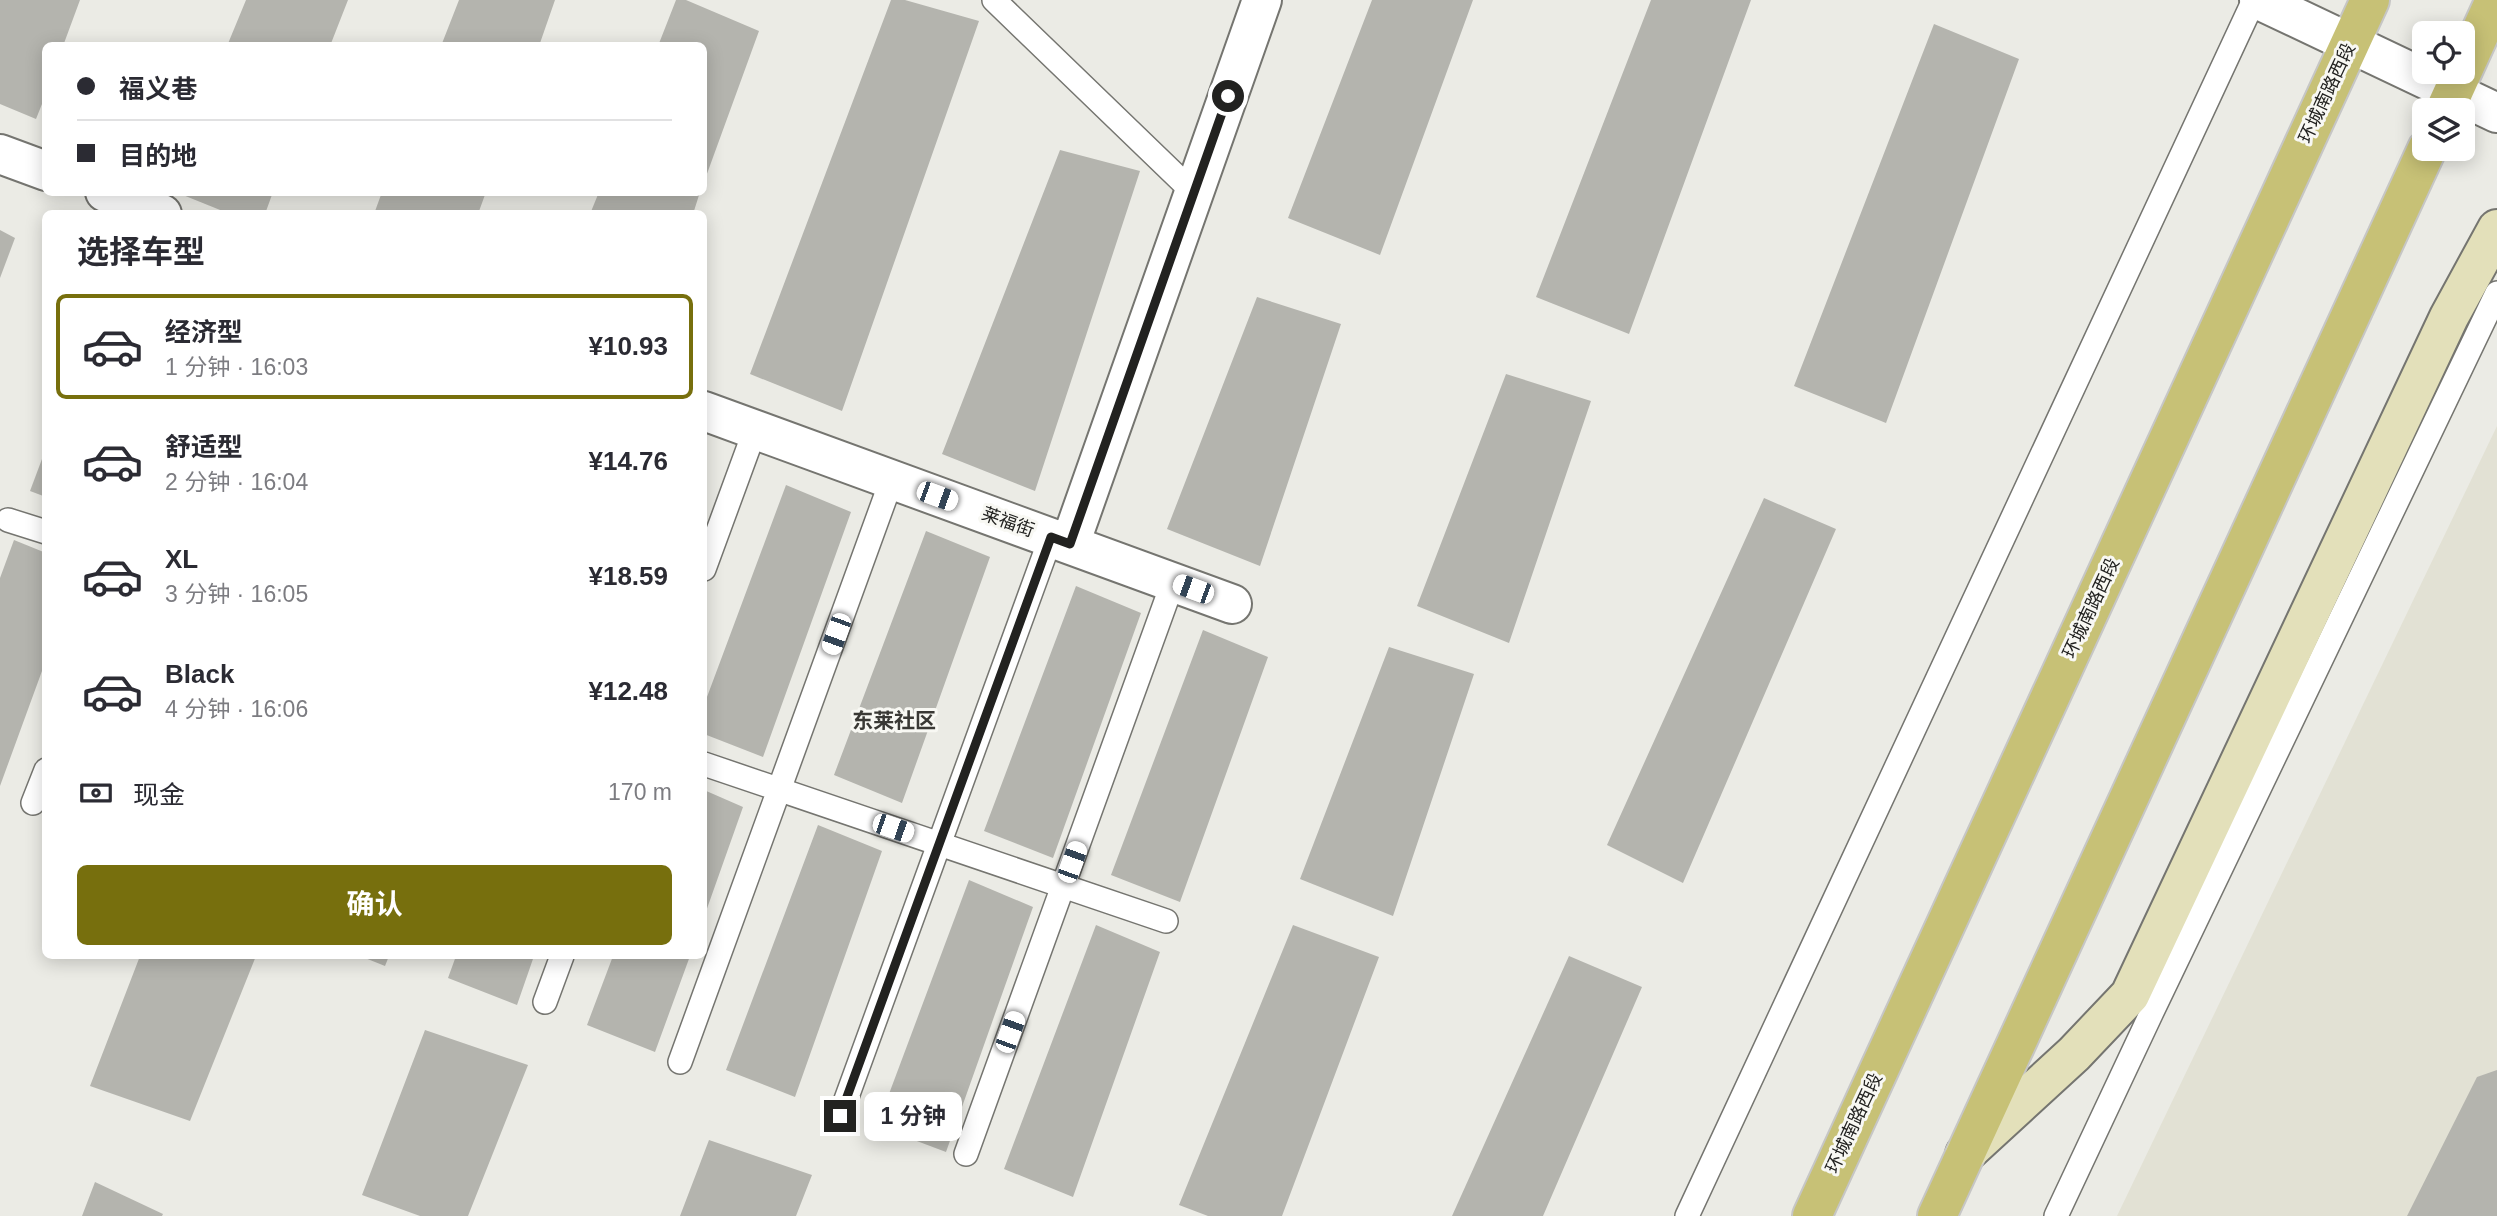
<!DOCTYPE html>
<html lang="zh">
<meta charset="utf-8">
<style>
:root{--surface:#fff;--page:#f7f7f7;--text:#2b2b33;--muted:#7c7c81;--line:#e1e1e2;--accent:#776f0d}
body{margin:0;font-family:Arial,"Noto Sans SC",sans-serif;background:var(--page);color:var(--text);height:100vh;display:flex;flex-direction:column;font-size:26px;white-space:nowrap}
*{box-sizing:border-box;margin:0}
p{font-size:23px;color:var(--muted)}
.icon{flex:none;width:38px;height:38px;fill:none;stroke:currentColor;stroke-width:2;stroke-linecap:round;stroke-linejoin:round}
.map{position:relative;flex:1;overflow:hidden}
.panel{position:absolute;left:42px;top:210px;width:665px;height:749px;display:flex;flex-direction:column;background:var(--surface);border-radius:10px;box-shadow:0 4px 18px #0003}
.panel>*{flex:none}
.banner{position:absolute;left:42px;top:42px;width:665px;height:154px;border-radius:10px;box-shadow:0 4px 18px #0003;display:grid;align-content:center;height:154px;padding:0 35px;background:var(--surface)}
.buttons{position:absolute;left:2412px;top:21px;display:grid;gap:14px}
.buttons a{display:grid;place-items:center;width:63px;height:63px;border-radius:10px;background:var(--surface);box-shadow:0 4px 18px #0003;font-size:35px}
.end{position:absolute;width:32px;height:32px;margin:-16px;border:9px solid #222220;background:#fff;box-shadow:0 0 0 4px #fff}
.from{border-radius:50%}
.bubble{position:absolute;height:49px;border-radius:10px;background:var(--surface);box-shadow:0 4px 18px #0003;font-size:23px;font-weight:700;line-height:49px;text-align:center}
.car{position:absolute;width:21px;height:42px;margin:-21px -10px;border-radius:9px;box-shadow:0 0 5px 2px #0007;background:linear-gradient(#fff 24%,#345 0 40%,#fff 0 76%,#345 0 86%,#fff 0)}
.banner b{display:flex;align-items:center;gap:24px;height:66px;font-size:26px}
.banner b+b{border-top:2px solid var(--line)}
.banner i{width:18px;height:18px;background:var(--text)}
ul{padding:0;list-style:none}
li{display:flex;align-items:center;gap:21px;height:105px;margin:0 14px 10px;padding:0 21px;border:4px solid transparent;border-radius:10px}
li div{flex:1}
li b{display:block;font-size:26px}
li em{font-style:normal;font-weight:700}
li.on{border-color:var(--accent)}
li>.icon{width:63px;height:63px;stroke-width:1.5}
h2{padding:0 35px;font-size:32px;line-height:84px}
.pay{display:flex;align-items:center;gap:18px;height:77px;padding:0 35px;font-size:26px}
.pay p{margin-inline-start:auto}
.cta{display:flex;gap:14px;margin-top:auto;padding:14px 35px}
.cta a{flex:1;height:80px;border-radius:10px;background:var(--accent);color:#fff;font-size:28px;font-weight:700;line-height:80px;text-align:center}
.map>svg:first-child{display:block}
.built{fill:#e2e1d4}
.building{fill:#b4b4ae}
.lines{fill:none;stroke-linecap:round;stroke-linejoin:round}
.service-casing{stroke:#757570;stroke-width:26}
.minor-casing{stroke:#757570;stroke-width:42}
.tertiary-casing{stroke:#757570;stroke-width:42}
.secondary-casing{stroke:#757570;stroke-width:42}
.primary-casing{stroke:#c6c6c5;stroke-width:42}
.service{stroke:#fff;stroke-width:23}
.minor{stroke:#fff;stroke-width:38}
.tertiary{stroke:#fff;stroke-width:38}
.secondary{stroke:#e3e0ba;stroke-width:38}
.primary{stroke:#c7c176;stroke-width:38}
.route{stroke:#222220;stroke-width:9}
.labels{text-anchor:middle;stroke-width:6;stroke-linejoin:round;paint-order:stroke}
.street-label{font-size:18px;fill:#222220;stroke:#f8f8f3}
.quarter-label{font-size:21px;font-weight:bold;fill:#3a3935;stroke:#f8f8f3}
</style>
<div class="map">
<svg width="2497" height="1216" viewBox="0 0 2497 1216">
<rect width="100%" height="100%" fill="#ebebe5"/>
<path class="built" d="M2497 426V1216H2117Z"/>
<path class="building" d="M0 0H80L63 46H46V94L36 119 0 104Z
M246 0H348L330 46H227Z
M459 0H555L539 46H441Z
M676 0H686L759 31 704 182V46H658Z
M891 0H905L979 21 842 411 750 374Z
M1372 0H1473L1380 255 1288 218Z
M1651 0H1751L1629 334 1536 297Z
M1934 24 2019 59 1886 423 1794 386Z
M1060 150 1140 171 1035 491 942 454Z
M273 192 265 214H230L178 193Z
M382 192H486L478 214H374Z
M599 192H700L693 214H590Z
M0 230 15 238 0 278Z
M1257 297 1341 324 1260 566 1167 529Z
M1506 374 1591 401 1509 643 1417 606Z
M45 451H46V497L30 491Z
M786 485 851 512 763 757 704 734V705Z
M1764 498 1836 529 1683 883 1607 845Z
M926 531 990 557 902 803 834 775Z
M14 540 46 553V660L0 786V578Z
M1076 586 1141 613 1053 858 984 831Z
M1203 630 1268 657 1180 902 1111 875Z
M1389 647 1474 674 1393 916 1300 879Z
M704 790 743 807 704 917Z
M818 825 882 851 795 1097 726 1070Z
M969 880 1033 907 946 1152 877 1126Z
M1096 925 1160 952 1073 1197 1004 1169Z
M1293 925 1379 957 1282 1216H1208L1179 1205Z
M140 956H256L190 1121 90 1086Z
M360 956H389L385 966Z
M456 956H534L517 1005 448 978Z
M613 956H690L655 1052 587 1025Z
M1569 956 1642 987 1543 1216H1452Z
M425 1030 528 1065 468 1216H420L362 1195Z
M2497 1070V1216H2407L2477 1077Z
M709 1140 812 1175 796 1216H680Z
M95 1182 163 1214 162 1216H82Z"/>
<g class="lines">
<g class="service-casing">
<path id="service" d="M994 0 1194 193
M8 520 46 532
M704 569 755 430
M704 764 1166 921
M33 803 46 770
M545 1002 562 956
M680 1062 892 479
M840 1116 1051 537
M966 1154 1173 582
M1687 1216 2254 0
M2056 1216 2151 1014 2497 293"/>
</g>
<g class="minor-casing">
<path id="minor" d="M0 154 46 171
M105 192 162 214
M704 411 1232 604
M1070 544 1262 0"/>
</g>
<g class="tertiary-casing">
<path id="tertiary" d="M2259 0 2497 113"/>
</g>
<g class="secondary-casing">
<path id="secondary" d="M1965 1154 2074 1054 2130 995 2449 317 2497 229"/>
</g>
<g class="primary-casing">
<path id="primary" d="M2445 110 2495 0
M1812 1216 2370 0
M1937 1216 2427 149"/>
</g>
<use href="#service" class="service"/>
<use href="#minor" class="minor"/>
<use href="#tertiary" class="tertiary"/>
<use href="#secondary" class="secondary"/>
<use href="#primary" class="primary"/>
</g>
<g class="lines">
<path class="route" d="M840 1116 1051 537 1070 544 1228 96"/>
</g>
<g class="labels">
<g class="street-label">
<text transform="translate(2327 93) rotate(-65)" y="6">环城南路西段</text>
<text transform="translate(1008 522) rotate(20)" y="6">莱福街</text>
<text transform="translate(2091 608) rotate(-65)" y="6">环城南路西段</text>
<text transform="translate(1854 1123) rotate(-65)" y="6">环城南路西段</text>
</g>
<g class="quarter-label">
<text x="894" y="728">东莱社区</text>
</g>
</g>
</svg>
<div class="buttons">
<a><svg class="icon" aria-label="locate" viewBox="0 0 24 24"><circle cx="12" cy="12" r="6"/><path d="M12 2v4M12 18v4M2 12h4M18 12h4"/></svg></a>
<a><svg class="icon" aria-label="layers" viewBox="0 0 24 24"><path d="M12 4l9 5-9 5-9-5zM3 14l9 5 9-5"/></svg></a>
</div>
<i class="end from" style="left:1228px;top:96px"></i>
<i class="end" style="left:840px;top:1116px"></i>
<div class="bubble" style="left:864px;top:1092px;width:98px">1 分钟</div>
<i class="car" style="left:937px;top:496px;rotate:110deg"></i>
<i class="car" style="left:1193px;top:589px;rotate:290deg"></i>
<i class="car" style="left:836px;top:634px;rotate:200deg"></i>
<i class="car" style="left:893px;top:828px;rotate:109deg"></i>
<i class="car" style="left:1072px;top:862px;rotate:20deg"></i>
<i class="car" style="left:1010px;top:1032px;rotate:20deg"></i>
<div class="banner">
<b><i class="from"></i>福义巷</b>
<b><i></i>目的地</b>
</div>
<section class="panel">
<h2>选择车型</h2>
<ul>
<li class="on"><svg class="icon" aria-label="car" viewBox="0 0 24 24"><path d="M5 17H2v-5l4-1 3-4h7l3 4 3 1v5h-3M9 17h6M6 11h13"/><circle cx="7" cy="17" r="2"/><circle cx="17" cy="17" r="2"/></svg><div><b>经济型</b><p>1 分钟 · 16:03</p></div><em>¥10.93</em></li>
<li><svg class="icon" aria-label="car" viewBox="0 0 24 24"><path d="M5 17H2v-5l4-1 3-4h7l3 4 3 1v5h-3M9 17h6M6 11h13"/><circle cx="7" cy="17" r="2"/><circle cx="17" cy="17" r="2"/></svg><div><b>舒适型</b><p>2 分钟 · 16:04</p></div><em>¥14.76</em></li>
<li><svg class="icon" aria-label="car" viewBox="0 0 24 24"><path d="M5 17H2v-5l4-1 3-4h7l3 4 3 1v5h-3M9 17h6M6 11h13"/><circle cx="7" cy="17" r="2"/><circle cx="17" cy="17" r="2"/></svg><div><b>XL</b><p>3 分钟 · 16:05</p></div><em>¥18.59</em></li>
<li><svg class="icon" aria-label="car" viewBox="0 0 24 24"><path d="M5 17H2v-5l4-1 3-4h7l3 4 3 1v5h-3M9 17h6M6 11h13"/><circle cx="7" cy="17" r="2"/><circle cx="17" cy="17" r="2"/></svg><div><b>Black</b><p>4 分钟 · 16:06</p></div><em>¥12.48</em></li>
</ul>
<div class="pay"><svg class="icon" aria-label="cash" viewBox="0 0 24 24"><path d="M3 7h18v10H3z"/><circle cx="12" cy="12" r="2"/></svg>现金<p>170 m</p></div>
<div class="cta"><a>确认</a></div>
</section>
</div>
